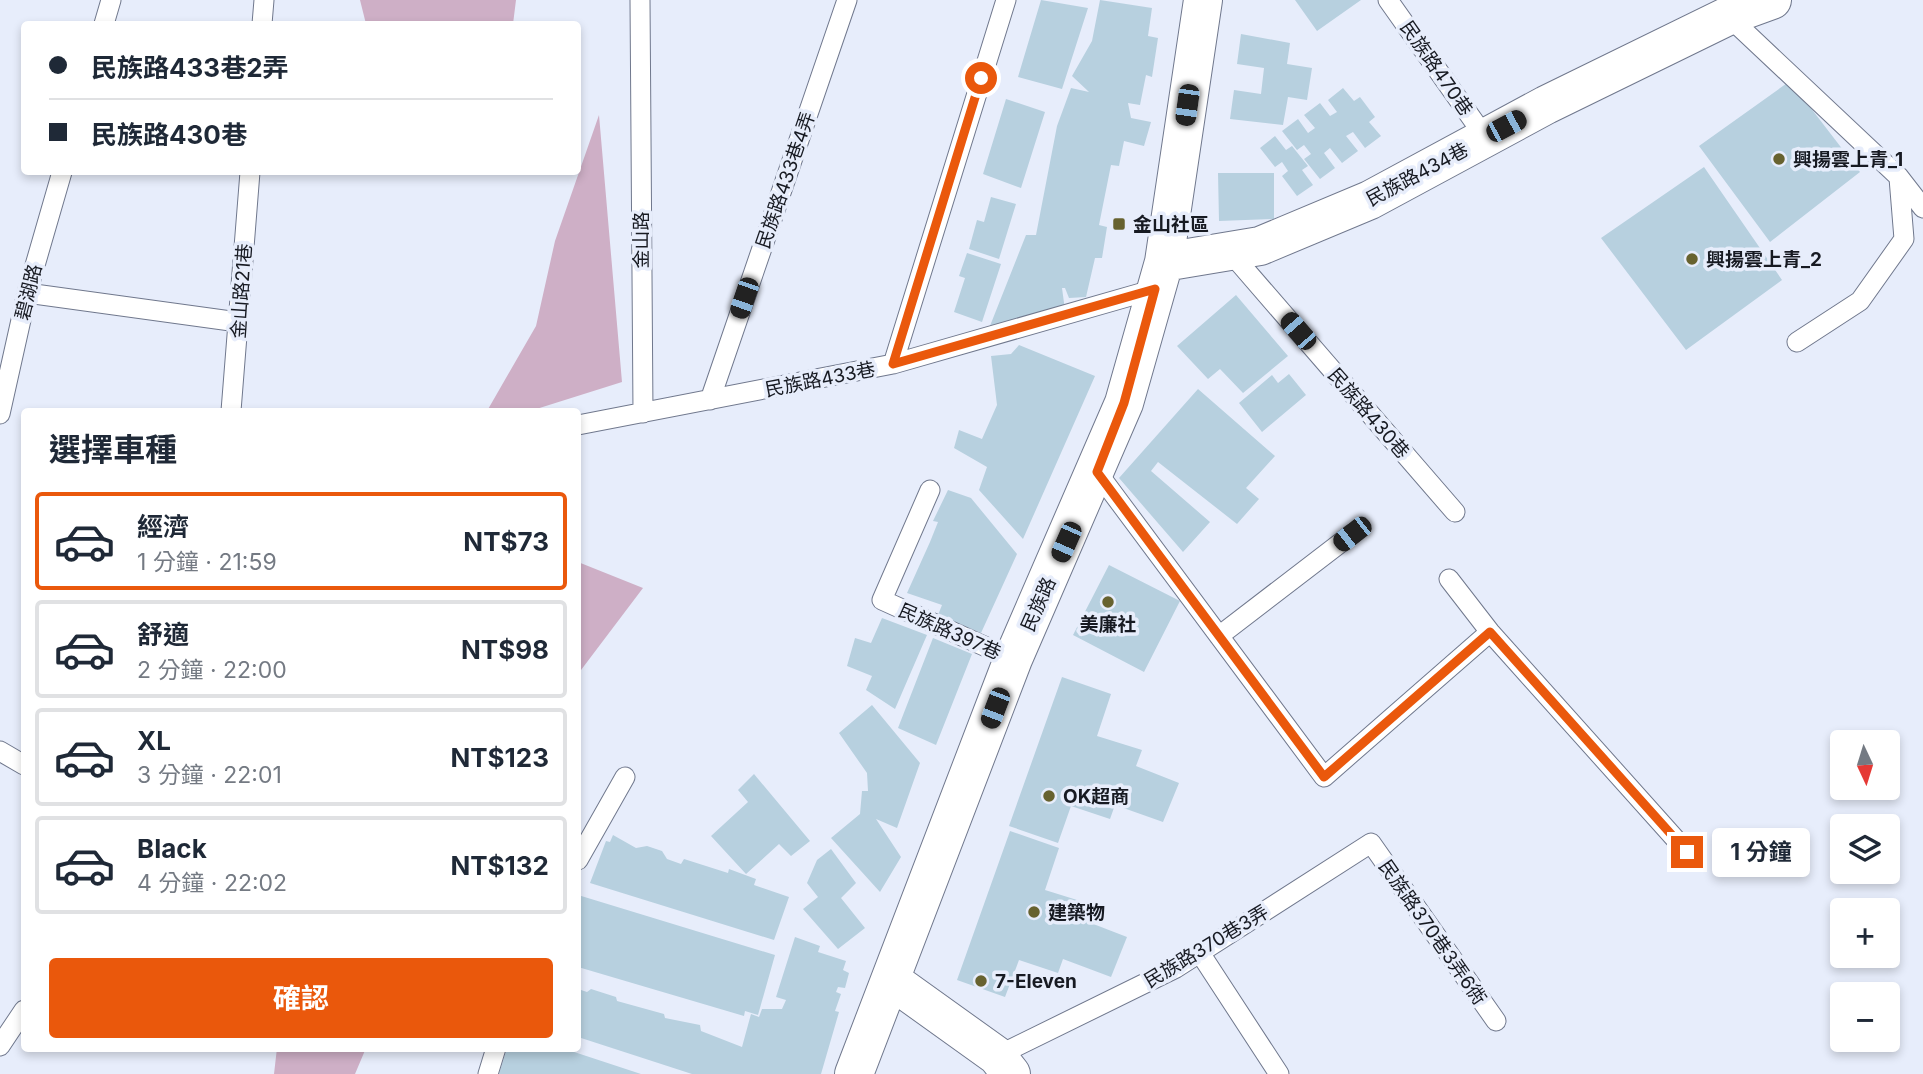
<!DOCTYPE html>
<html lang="zh-TW">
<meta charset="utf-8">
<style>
:root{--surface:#fff;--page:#f6f6f7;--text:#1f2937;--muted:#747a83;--line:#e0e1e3;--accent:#ea580c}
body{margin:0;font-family:Inter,"Noto Sans TC",sans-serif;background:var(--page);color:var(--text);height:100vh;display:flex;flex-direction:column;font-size:26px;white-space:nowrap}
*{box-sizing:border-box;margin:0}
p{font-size:23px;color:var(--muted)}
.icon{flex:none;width:38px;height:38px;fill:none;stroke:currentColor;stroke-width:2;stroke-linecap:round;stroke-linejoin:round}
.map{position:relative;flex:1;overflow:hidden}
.side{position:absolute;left:21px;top:408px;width:560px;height:644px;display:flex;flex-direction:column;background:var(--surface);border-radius:7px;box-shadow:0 4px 10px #0003}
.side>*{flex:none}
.banner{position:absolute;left:21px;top:21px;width:560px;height:154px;border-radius:7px;box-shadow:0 4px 10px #0003;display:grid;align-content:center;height:154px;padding:0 28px;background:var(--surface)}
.needle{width:46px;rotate:176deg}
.tools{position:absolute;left:1830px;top:730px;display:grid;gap:14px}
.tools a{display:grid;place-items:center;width:70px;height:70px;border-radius:7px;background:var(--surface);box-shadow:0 4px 10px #0003;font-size:35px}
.end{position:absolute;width:32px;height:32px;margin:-16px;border:9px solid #ea580c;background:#fff;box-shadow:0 0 0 4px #fff}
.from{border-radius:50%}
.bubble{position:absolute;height:49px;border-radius:7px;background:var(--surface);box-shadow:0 4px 10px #0003;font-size:23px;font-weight:700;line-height:49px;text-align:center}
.car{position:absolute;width:21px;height:42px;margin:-21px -10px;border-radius:9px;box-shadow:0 0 5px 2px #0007;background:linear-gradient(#222 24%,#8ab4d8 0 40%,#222 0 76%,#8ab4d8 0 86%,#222 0)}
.banner b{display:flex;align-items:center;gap:24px;height:66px;font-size:26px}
.banner b+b{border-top:2px solid var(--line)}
.banner i{width:18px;height:18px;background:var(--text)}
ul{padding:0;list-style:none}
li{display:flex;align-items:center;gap:21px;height:98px;margin:0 14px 10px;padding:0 14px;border:4px solid var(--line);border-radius:7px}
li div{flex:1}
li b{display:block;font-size:26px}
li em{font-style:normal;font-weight:700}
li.on{border-color:var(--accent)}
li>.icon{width:63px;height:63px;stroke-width:1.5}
h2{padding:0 28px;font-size:32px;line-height:84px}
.button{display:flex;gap:14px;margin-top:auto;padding:14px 28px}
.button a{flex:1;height:80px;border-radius:7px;background:var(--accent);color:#fff;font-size:28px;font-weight:700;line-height:80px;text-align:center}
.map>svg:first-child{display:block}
.green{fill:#ceafc6}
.building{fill:#b7d0df}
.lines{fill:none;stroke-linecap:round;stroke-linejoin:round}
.service-casing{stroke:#70788d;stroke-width:21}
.minor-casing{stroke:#70788d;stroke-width:40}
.service{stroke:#fff;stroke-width:19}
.minor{stroke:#fff;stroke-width:38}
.route{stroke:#ea580c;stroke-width:9}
.poi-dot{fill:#67622f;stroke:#e7edfb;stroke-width:2.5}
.labels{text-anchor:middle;stroke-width:7;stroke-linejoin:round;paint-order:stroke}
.street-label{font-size:19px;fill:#171a22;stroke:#e7edfb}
.poi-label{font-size:19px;font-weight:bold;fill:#171a22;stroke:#e7edfb;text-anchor:start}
</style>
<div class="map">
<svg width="1923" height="1074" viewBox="0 0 1923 1074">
<rect width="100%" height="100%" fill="#e7edfb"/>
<path class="green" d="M360 0H516L513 24H366Z
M599 115 622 382 530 411H487L536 326 555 241Z
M578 562 643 588 578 674Z
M277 1048H366L355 1074H274Z"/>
<path class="building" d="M1041 0 1088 8 1062 89 1018 77Z
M1100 0 1152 8 1148 36 1158 38 1152 77 1146 75 1140 105 1128 103 1131 118 1151 122 1144 146 1124 141 1119 166 1111 165 1099 225 1107 227 1102 258H1095L1086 297 1069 298 1065 288H1062L1065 310 984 341 1026 235H1036L1057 126 1071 88 1089 92 1072 76 1092 41Z
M1295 0H1361L1317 31Z
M1241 34 1290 43 1287 64 1312 68 1307 100 1288 97 1283 125 1230 119 1234 90 1261 94 1264 68 1237 64Z
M1790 81 1860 172 1770 242 1699 146Z
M1343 88 1354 101 1360 97 1375 117 1369 122 1381 136 1365 148 1353 132 1346 136 1358 151 1342 163 1330 148 1324 153 1335 168 1320 179 1304 159 1311 154 1304 145 1297 150 1282 131 1298 119 1308 133 1315 128 1304 115 1320 103 1330 116 1337 112 1328 100Z
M1006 99 1045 112 1021 188 983 174Z
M1275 136 1286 150 1292 146 1308 166 1302 170 1313 185 1297 196 1282 176 1288 171 1282 162 1275 167 1260 148Z
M1704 167 1782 280 1686 350 1601 238Z
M1218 173H1274V219L1219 221Z
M991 197 1016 204 999 259 969 249 977 220 984 222Z
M967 253 1001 264 982 322 954 312 965 278 959 276Z
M1236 295 1288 356 1243 393 1220 369 1208 379 1177 346Z
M1019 345 1095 376 1023 539 979 490 987 467 954 448 959 430 982 439 997 405 991 356 1011 354Z
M1289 374 1306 395 1262 432 1239 403 1272 375 1278 383Z
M1198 389 1275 456 1246 488 1259 499 1237 524 1158 462 1151 471 1210 522 1183 552 1119 478Z
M948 490 971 498 1017 554 981 633 938 615 942 605 907 593 930 542 938 522 933 521Z
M1109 565 1180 601 1144 672 1073 635Z
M882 618 927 635 895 709 866 690 872 676 847 666 855 638 871 643Z
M933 638 972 654 936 745 898 728Z
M1062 677 1111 694 1097 736 1142 750 1136 766 1179 783 1163 822 1115 805 1110 819 1071 806 1058 843 1009 826Z
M872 705 920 763 897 828 876 819 901 857 880 892 831 838 860 814 862 791H868L867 773 839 733Z
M754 774 810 841 791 856 779 844 746 874 711 836 748 802 738 790Z
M1010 831 1059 848 1045 890 1090 904 1083 920 1127 937 1111 977 1063 959 1058 973 1019 960 1005 997 957 980Z
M613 835 636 848 647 846 662 851 667 859 681 864 684 859 728 873 729 869 756 879 754 885 789 897 774 940 590 883 606 841 610 842Z
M831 849 856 883 841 898 865 928 838 949 803 909 818 897 807 883 817 860Z
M578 895 775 955 758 1015 745 1011 744 1016 578 967Z
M795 937 820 946 818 952 846 961 843 970 849 973 845 988 838 987 836 992 841 994 835 1011 839 1012 821 1074H692L578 1037V989L587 992 591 989 616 997 617 1001 664 1014 665 1018 700 1025 701 1031 742 1047 751 1014 759 1017 762 1009H782L786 1000 776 997Z
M507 1048H562L641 1074H499Z"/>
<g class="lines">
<g class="service-casing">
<path id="service" d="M640 0 643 413
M1388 0 1485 137
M1728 16 1899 177 1923 208
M104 24 111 0
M262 24 264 0
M1229 251 1455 512
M27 293 238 322
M1797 342 1860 301 1904 239 1899 178
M893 364 1006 0
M710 400 847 0
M231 411 250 172
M0 414 27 293 62 172
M578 425 893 364 1155 289
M1097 472 1324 777 1490 632
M930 490 882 600 1013 659
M1449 579 1490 632 1687 852
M1219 636 1352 534
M0 751 24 765
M578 860 625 777
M1200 953 1279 1074
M0 1046 24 1010
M997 1056 1176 968 1371 843 1496 1021
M488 1074 496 1048"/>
</g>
<g class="minor-casing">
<path id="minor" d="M1164 262 1260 246 1370 200 1546 105 1728 16 1772 0
M891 980 997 1056 1011 1074
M854 1074 1013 659 1124 403 1164 262 1203 0"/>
</g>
<use href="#service" class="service"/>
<use href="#minor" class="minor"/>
</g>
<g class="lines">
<path class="route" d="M981 78 893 364 1155 289 1124 403 1097 472 1324 777 1490 632 1687 852"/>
</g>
<g class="poi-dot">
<circle cx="1779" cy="159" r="7"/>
<rect x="1112" y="217" width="14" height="14" rx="3.5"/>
<circle cx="1692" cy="259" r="7"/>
<circle cx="1108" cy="602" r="7"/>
<circle cx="1049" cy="796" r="7"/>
<circle cx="1034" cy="912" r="7"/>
<circle cx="981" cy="981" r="7"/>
</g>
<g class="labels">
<g class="street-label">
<text transform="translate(1437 68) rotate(55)" y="7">民族路470巷</text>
<text transform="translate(1417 174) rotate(-28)" y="7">民族路434巷</text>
<text transform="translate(785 180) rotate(-71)" y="7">民族路433巷4弄</text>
<text transform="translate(641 240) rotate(-90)" y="7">金山路</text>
<text transform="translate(241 291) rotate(-86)" y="7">金山路21巷</text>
<text transform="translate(28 292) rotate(-76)" y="7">碧湖路</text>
<text transform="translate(820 379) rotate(-11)" y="7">民族路433巷</text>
<text transform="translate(1369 413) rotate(49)" y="7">民族路430巷</text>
<text transform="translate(1038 604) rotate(-66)" y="7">民族路</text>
<text transform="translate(950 631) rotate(24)" y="7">民族路397巷</text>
<text transform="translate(1433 932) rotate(55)" y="7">民族路370巷3弄6衖</text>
<text transform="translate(1206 946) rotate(-31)" y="7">民族路370巷3弄</text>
</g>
<g class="poi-label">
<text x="1793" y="166">興揚雲上青_1</text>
<text x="1133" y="231">金山社區</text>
<text x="1706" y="266">興揚雲上青_2</text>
<text x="1108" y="631" text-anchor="middle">美廉社</text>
<text x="1063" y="803">OK超商</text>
<text x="1048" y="919">建築物</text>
<text x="995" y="988">7-Eleven</text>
</g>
</g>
</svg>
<div class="tools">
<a><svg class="needle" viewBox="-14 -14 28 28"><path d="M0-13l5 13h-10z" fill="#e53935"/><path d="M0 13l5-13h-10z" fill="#747a83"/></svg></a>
<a><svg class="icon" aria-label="layers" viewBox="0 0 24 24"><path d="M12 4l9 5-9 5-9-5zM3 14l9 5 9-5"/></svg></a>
<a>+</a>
<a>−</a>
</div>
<i class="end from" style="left:981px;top:78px"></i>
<i class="end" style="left:1687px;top:852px"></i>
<div class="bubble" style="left:1712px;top:828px;width:98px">1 分鐘</div>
<i class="car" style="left:1187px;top:105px;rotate:188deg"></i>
<i class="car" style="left:1506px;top:126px;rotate:62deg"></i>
<i class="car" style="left:744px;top:298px;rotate:199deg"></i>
<i class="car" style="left:1298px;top:331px;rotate:319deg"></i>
<i class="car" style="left:1352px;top:534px;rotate:232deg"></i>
<i class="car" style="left:1066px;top:542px;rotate:204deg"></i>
<i class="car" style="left:995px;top:708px;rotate:201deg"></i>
<div class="banner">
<b><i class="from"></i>民族路433巷2弄</b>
<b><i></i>民族路430巷</b>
</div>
<section class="side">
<h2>選擇車種</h2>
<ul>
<li class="on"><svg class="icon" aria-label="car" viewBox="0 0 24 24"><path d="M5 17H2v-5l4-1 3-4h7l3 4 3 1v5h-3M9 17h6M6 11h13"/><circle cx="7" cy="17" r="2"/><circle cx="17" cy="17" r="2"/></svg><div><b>經濟</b><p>1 分鐘 · 21:59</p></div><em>NT$73</em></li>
<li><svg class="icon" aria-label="car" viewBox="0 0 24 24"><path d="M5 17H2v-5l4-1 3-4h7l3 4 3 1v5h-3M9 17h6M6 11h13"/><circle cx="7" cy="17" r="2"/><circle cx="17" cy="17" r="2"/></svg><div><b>舒適</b><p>2 分鐘 · 22:00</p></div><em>NT$98</em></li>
<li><svg class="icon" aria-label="car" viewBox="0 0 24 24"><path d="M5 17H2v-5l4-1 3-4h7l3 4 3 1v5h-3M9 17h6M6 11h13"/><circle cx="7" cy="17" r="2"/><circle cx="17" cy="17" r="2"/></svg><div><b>XL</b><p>3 分鐘 · 22:01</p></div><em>NT$123</em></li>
<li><svg class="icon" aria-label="car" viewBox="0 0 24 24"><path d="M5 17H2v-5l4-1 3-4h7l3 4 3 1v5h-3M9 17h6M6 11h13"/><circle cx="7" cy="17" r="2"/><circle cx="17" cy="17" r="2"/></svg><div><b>Black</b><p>4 分鐘 · 22:02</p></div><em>NT$132</em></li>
</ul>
<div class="button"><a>確認</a></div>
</section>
</div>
